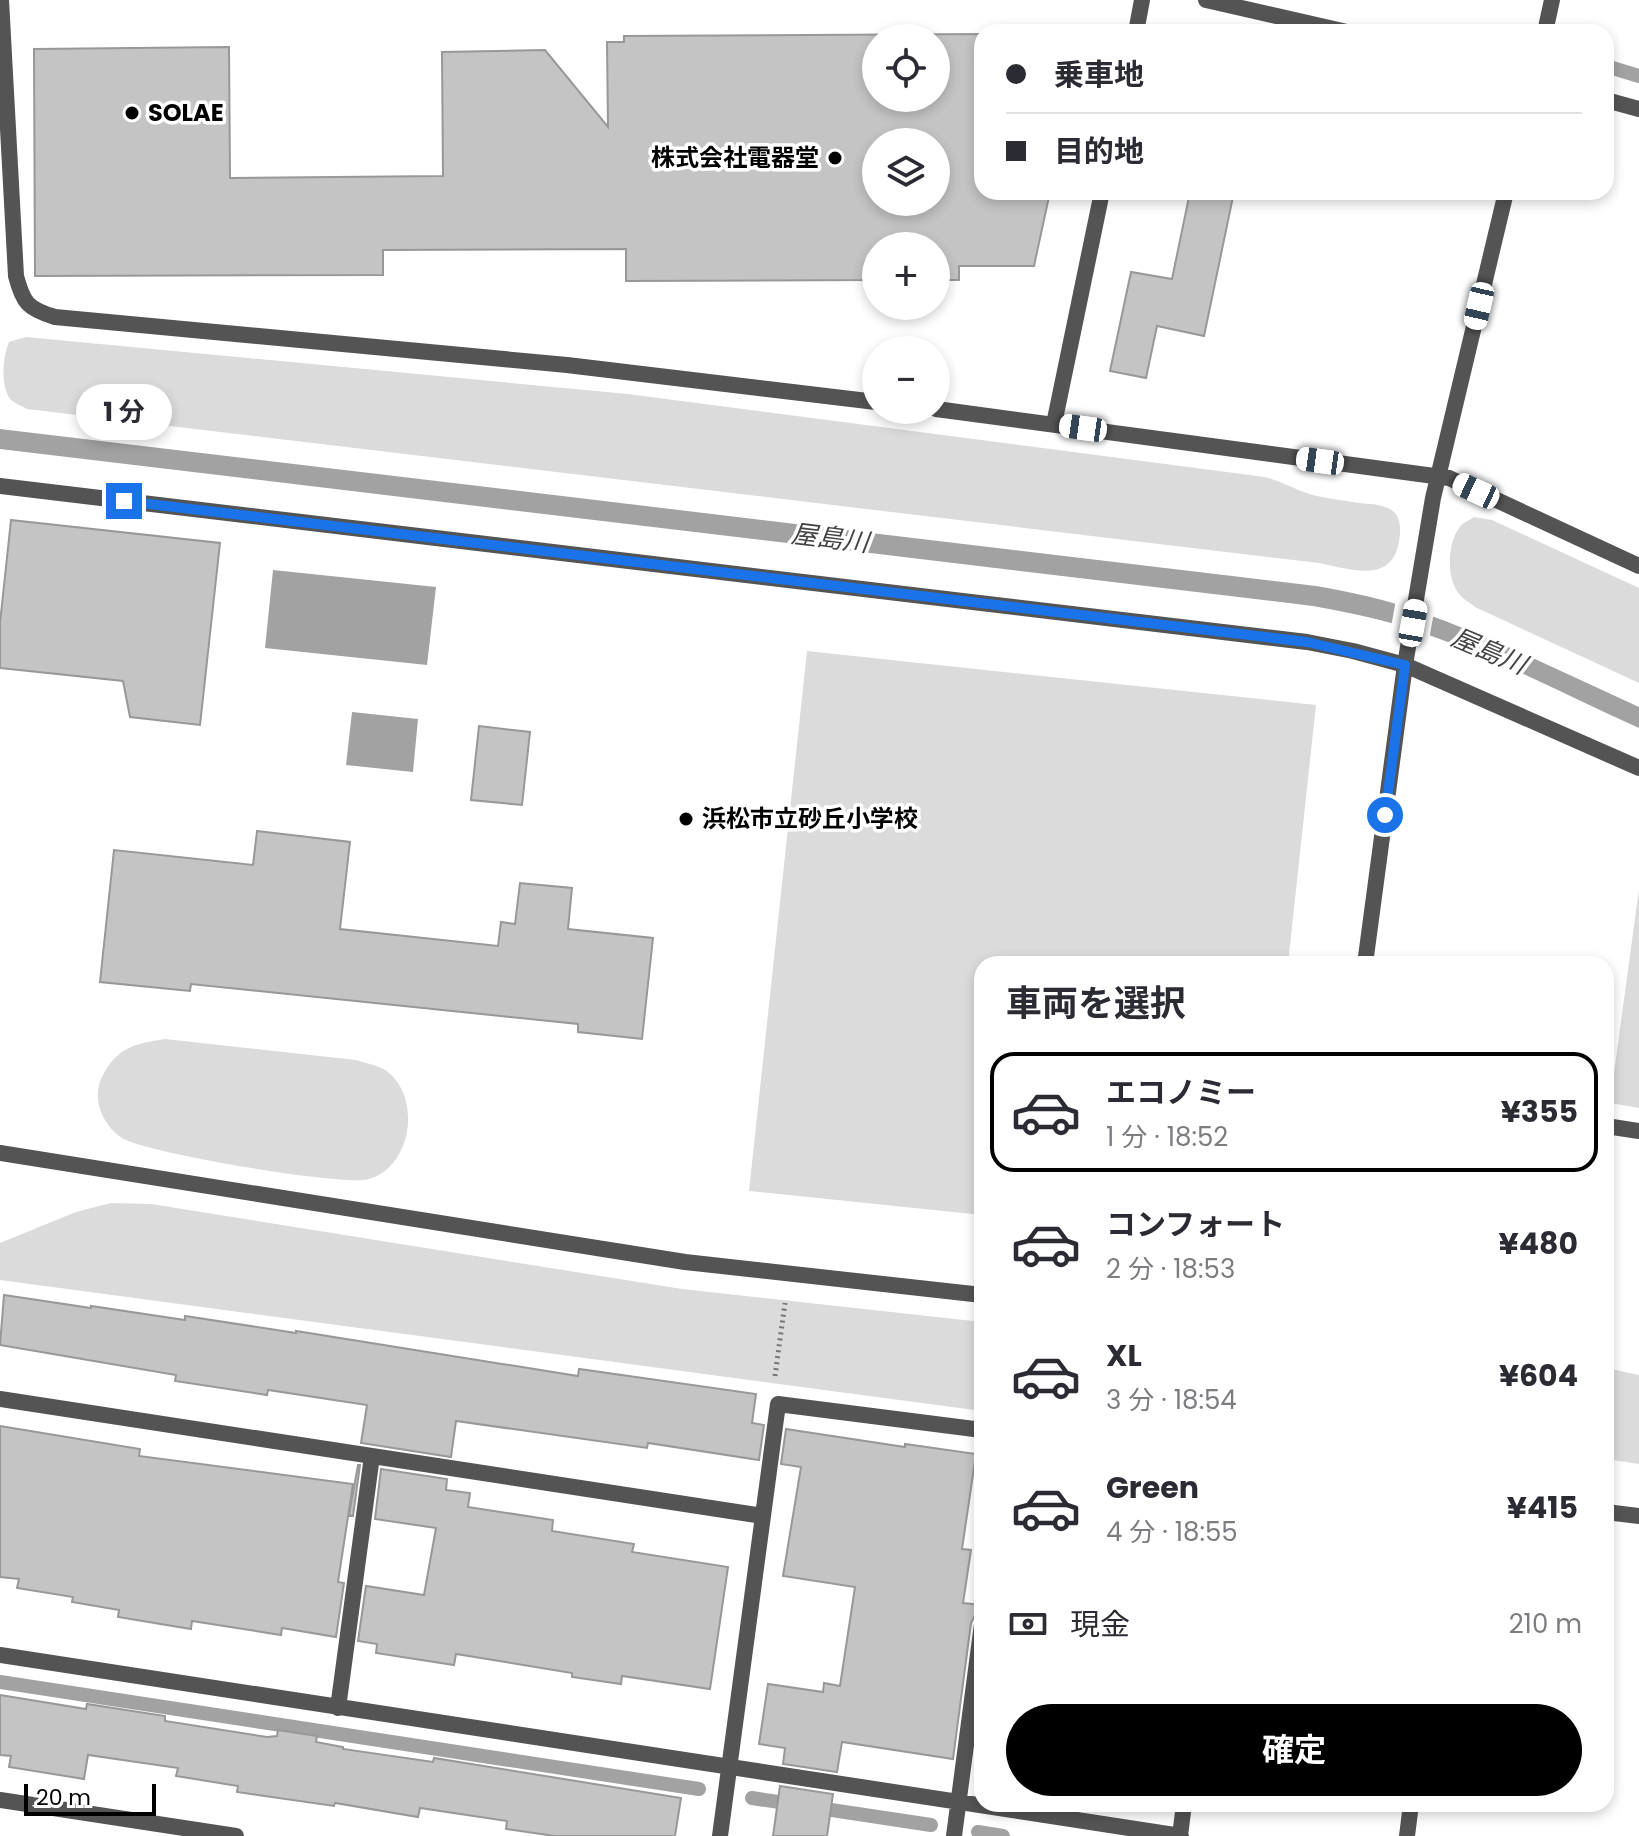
<!DOCTYPE html>
<html lang="ja">
<meta charset="utf-8">
<style>
:root{--surface:#fff;--page:#f7f7f7;--text:#2b2b33;--muted:#7c7c81;--line:#e1e1e2;--accent:#000}
body{margin:0;font-family:Poppins,"Noto Sans JP",sans-serif;background:var(--page);color:var(--text);height:100vh;display:flex;flex-direction:column;font-size:30px;white-space:nowrap}
*{box-sizing:border-box;margin:0}
p{font-size:26px;color:var(--muted)}
.icon{flex:none;width:44px;height:44px;fill:none;stroke:currentColor;stroke-width:2;stroke-linecap:round;stroke-linejoin:round}
.map{position:relative;flex:1;overflow:hidden}
.drawer{position:absolute;left:974px;top:956px;width:640px;height:856px;display:flex;flex-direction:column;background:var(--surface);border-radius:24px;box-shadow:0 4px 12px #0003}
.drawer>*{flex:none}
.top-card{position:absolute;left:974px;top:24px;width:640px;height:176px;border-radius:24px;box-shadow:0 4px 12px #0003;display:grid;align-content:center;height:176px;padding:0 32px;background:var(--surface)}
.tools{position:absolute;left:862px;top:24px;display:grid;gap:16px}
.tools a{display:grid;place-items:center;width:88px;height:88px;border-radius:50%;background:var(--surface);box-shadow:0 4px 12px #0003;font-size:40px}
.scale{position:absolute;left:24px;bottom:20px;width:132px;box-sizing:border-box;padding-left:8px;border:4px solid #000;border-top:0;font-size:22px;line-height:28px;white-space:nowrap;color:#000;-webkit-text-stroke:6px #fff;paint-order:stroke}
.end{position:absolute;width:36px;height:36px;margin:-18px;border:10px solid #1a73e8;background:#fff;box-shadow:0 0 0 4px #fff}
.from{border-radius:50%}
.bubble{position:absolute;height:56px;border-radius:28px;background:var(--surface);box-shadow:0 4px 12px #0003;font-size:26px;font-weight:700;line-height:56px;text-align:center}
.car{position:absolute;width:24px;height:48px;margin:-24px -12px;border-radius:10px;box-shadow:0 0 6px 2px #0007;background:linear-gradient(#fff 24%,#345 0 40%,#fff 0 76%,#345 0 86%,#fff 0)}
.top-card b{display:flex;align-items:center;gap:28px;height:76px;font-size:30px}
.top-card b+b{border-top:2px solid var(--line)}
.top-card i{width:20px;height:20px;background:var(--text)}
ul{padding:0;list-style:none}
li{display:flex;align-items:center;gap:24px;height:120px;margin:0 16px 12px;padding:0 16px;border:4px solid transparent;border-radius:24px}
li div{flex:1}
li b{display:block;font-size:30px}
li em{font-style:normal;font-weight:700}
li.active{border-color:var(--accent)}
li>.icon{width:72px;height:72px;stroke-width:1.5}
h2{padding:0 32px;font-size:36px;line-height:96px}
.pay{display:flex;align-items:center;gap:20px;height:88px;padding:0 32px;font-size:30px}
.pay p{margin-inline-start:auto}
.primary-button{display:flex;gap:16px;margin-top:auto;padding:16px 32px}
.primary-button a{flex:1;height:92px;border-radius:48px;background:var(--accent);color:#fff;font-size:32px;font-weight:700;line-height:92px;text-align:center}
.map>svg:first-child{display:block}
.green{fill:#dbdbdb}
.water{fill:#a2a2a2}
.pier{fill:#fff}
.lines{fill:none;stroke-linecap:round;stroke-linejoin:round}
.stream{stroke:#a2a2a2;stroke-width:14}
.building{fill:#c4c4c4;stroke:#989898;stroke-width:2;fill-rule:evenodd}
.path{stroke:#767676;stroke-width:5;stroke-dasharray:2 4;stroke-linecap:butt}
.minor{stroke:#545454;stroke-width:16}
.tertiary{stroke:#545454;stroke-width:16}
.route{stroke:#1a73e8;stroke-width:10}
.poi-dot{fill:#000;stroke:#fff;stroke-width:3}
.labels{text-anchor:middle;stroke-width:7;stroke-linejoin:round;paint-order:stroke}
.poi-label{font-size:24px;font-weight:bold;fill:#000;stroke:#fff;text-anchor:start}
.water-label{font-size:26px;font-style:italic;fill:#434343;stroke:#fff}
</style>
<div class="map">
<svg width="1639" height="1836" viewBox="0 0 1639 1836">
<rect width="100%" height="100%" fill="#fff"/>
<path class="green" d="M26 337 628 394 1265 477C1281 481 1294 489 1310 494 1326 499 1343 500 1359 503 1369 504 1386 504 1394 512 1401 519 1401 531 1399 541 1392 585 1350 569 1319 563L27 409C22 406 14 403 10 399 0 384 3 357 9 342Z
M1474 517 1492 520 1639 588V683L1475 607C1471 603 1464 600 1460 595 1446 579 1447 545 1459 528 1462 523 1468 521 1474 517Z
M807 651 1316 705 1288 964H982V1215L749 1191Z
M1639 889V1108L1610 1103Z
M165 1039 356 1060C365 1063 377 1065 385 1070 422 1095 413 1166 369 1179 344 1187 149 1153 124 1139 103 1127 91 1099 102 1077 117 1047 134 1044 165 1039Z
M111 1203 151 1204 682 1289 982 1322V1411L0 1280V1243L76 1212Z
M1606 1368 1639 1375V1464L1606 1459Z"/>
<path class="water" d="M0 429 1316 586C1350 592 1385 599 1418 611 1493 637 1566 674 1639 707V728C1564 694 1487 653 1408 628 1377 618 1345 612 1313 606L0 449Z
M273 570 436 587 427 665 265 648Z
M352 712 418 719 413 772 346 765Z"/>
<path class="pier" d="M1396 600 1434 612 1429 640 1391 627Z"/>
<g class="lines">
<path class="stream" d="M1606 66 1639 76
M0 1682 699 1789
M752 1798 931 1825
M978 1832 1003 1836"/>
</g>
<path class="building" d="M982 34V192H1050L1034 266H959V280H936V246H876V280L626 281V249L383 250V275L35 276 34 49 229 47 230 178 443 176 442 52 545 50 608 127 607 42H624V36ZM876 38H936V98H876ZM876 142H936V202H876Z
M1190 192H1234L1204 336 1157 326 1146 378 1110 371 1131 272 1172 279Z
M11 520 220 543 200 725 130 717 123 681 0 668V623Z
M479 726 530 732 522 805 471 800Z
M257 831 350 842 340 929 498 946 501 922 515 924 520 883 572 888 568 929 653 938 642 1039 578 1032V1024L191 984 190 991 100 982 114 850 253 865Z
M4 1295 91 1308V1306L185 1320V1316L296 1333V1331L578 1376 579 1369 756 1394 752 1423 764 1425 759 1460 648 1443 647 1448 456 1421 451 1457 361 1443 367 1405 268 1390 267 1395 175 1381 176 1375 0 1345Z
M0 1426 140 1449 139 1456 353 1484 338 1582 344 1583 336 1637 282 1628 281 1635 192 1621 191 1629 118 1617 119 1610 72 1602 73 1597 17 1588 19 1579 0 1577Z
M786 1429 905 1447V1444L976 1454 962 1549 971 1550 963 1603 982 1605V1613L974 1617 971 1623 953 1759 842 1742 837 1772 783 1764 785 1748 759 1744 768 1684 823 1692 824 1683 840 1686 855 1587 783 1576 801 1467 781 1464Z
M358 1465H360L353 1516 349 1515Z
M381 1469 447 1479 446 1490 470 1493 468 1507 553 1520 552 1531 634 1544 632 1552 728 1567 710 1689 622 1676 621 1684 572 1677V1673L456 1654 454 1665 376 1653 377 1644 358 1641 366 1586 424 1595 436 1528 375 1519Z
M0 1695 86 1709 87 1704 165 1716V1721L267 1737 277 1736 278 1730 317 1736 316 1742 343 1747V1749L433 1762 434 1758 681 1798 675 1836H555L506 1829 507 1821 420 1808 418 1817 335 1803 334 1806 237 1792 238 1786 176 1776 178 1768 88 1755 84 1779 9 1767 11 1756 0 1755Z
M982 1708V1763L975 1762Z
M780 1786 833 1794 827 1836H773Z"/>
<g class="lines">
<path class="path" d="M775 1376 785 1303"/>
<path class="minor" d="M1 0 16 276C23 303 28 309 55 317L567 365 876 402
M1206 0 1347 32
M1545 32 1552 0
M1606 100 1639 109
M936 409 1449 478 1639 566
M0 486 1307 642 1353 651 1405 665 1639 768
M1365 964 1405 665 1433 498 1506 192
M1606 1126 1639 1131
M0 1153 685 1262 982 1295
M0 1399 763 1516
M1606 1512 1639 1516
M0 1655 1181 1836
M338 1708 372 1456
M0 1800 236 1836
M720 1836 778 1404 982 1430
M954 1836 982 1624
M1180 1836 1184 1804
M1407 1836 1411 1804"/>
<path class="tertiary" d="M1136 32 1142 0
M1054 424 1102 192"/>
</g>
<g class="lines">
<path class="route" d="M124 501 1307 642 1405 665 1385 815"/>
</g>
<g class="poi-dot">
<circle cx="132" cy="113" r="8"/>
<circle cx="835" cy="158" r="8"/>
<circle cx="686" cy="819" r="8"/>
</g>
<g class="labels">
<g class="poi-label">
<text x="148" y="121">SOLAE</text>
<text x="819" y="166" text-anchor="end">株式会社電器堂</text>
<text x="702" y="827">浜松市立砂丘小学校</text>
</g>
<g class="water-label">
<text transform="translate(830 538) rotate(7)" y="9">屋島川</text>
<text transform="translate(1489 651) rotate(23)" y="9">屋島川</text>
</g>
</g>
</svg>
<div class="tools">
<a><svg class="icon" aria-label="locate" viewBox="0 0 24 24"><circle cx="12" cy="12" r="6"/><path d="M12 2v4M12 18v4M2 12h4M18 12h4"/></svg></a>
<a><svg class="icon" aria-label="layers" viewBox="0 0 24 24"><path d="M12 4l9 5-9 5-9-5zM3 14l9 5 9-5"/></svg></a>
<a>+</a>
<a>−</a>
</div>
<div class="scale">20 m</div>
<i class="end from" style="left:1385px;top:815px"></i>
<i class="end" style="left:124px;top:501px"></i>
<div class="bubble" style="left:76px;top:384px;width:96px">1 分</div>
<i class="car" style="left:1479px;top:306px;rotate:193deg"></i>
<i class="car" style="left:1083px;top:428px;rotate:278deg"></i>
<i class="car" style="left:1320px;top:461px;rotate:278deg"></i>
<i class="car" style="left:1476px;top:491px;rotate:295deg"></i>
<i class="car" style="left:1413px;top:623px;rotate:10deg"></i>
<div class="top-card">
<b><i class="from"></i>乗車地</b>
<b><i></i>目的地</b>
</div>
<section class="drawer">
<h2>車両を選択</h2>
<ul>
<li class="active"><svg class="icon" aria-label="car" viewBox="0 0 24 24"><path d="M5 17H2v-5l4-1 3-4h7l3 4 3 1v5h-3M9 17h6M6 11h13"/><circle cx="7" cy="17" r="2"/><circle cx="17" cy="17" r="2"/></svg><div><b>エコノミー</b><p>1 分 · 18:52</p></div><em>¥355</em></li>
<li><svg class="icon" aria-label="car" viewBox="0 0 24 24"><path d="M5 17H2v-5l4-1 3-4h7l3 4 3 1v5h-3M9 17h6M6 11h13"/><circle cx="7" cy="17" r="2"/><circle cx="17" cy="17" r="2"/></svg><div><b>コンフォート</b><p>2 分 · 18:53</p></div><em>¥480</em></li>
<li><svg class="icon" aria-label="car" viewBox="0 0 24 24"><path d="M5 17H2v-5l4-1 3-4h7l3 4 3 1v5h-3M9 17h6M6 11h13"/><circle cx="7" cy="17" r="2"/><circle cx="17" cy="17" r="2"/></svg><div><b>XL</b><p>3 分 · 18:54</p></div><em>¥604</em></li>
<li><svg class="icon" aria-label="car" viewBox="0 0 24 24"><path d="M5 17H2v-5l4-1 3-4h7l3 4 3 1v5h-3M9 17h6M6 11h13"/><circle cx="7" cy="17" r="2"/><circle cx="17" cy="17" r="2"/></svg><div><b>Green</b><p>4 分 · 18:55</p></div><em>¥415</em></li>
</ul>
<div class="pay"><svg class="icon" aria-label="cash" viewBox="0 0 24 24"><path d="M3 7h18v10H3z"/><circle cx="12" cy="12" r="2"/></svg>現金<p>210 m</p></div>
<div class="primary-button"><a>確定</a></div>
</section>
</div>
